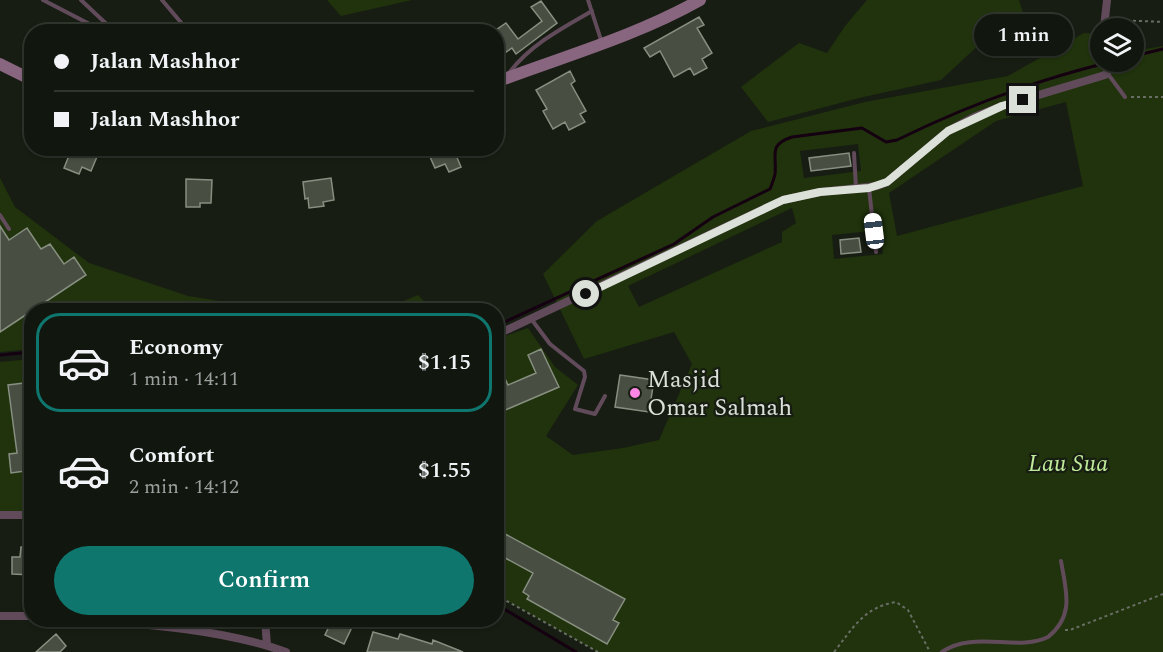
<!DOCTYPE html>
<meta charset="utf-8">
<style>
:root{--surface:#11160e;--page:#1e231c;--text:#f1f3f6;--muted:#9c9f9e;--line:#30352e;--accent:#0f766e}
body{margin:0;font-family:Spectral,serif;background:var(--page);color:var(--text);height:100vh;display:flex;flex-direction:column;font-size:22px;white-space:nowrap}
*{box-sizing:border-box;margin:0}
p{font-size:20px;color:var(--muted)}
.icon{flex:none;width:33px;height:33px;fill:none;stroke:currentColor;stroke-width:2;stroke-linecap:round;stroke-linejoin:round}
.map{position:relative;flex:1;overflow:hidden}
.side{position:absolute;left:24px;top:303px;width:480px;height:324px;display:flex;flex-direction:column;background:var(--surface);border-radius:24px;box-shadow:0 2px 4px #0004,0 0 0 2px var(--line)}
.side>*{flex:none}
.top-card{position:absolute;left:24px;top:24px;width:480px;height:132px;border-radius:24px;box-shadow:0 2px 4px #0004,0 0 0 2px var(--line);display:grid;align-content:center;height:132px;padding:0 30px;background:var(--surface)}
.fabs{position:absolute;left:1090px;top:18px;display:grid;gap:12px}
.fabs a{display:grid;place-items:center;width:54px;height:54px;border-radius:50%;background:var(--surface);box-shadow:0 2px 4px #0004,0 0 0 2px var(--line);font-size:30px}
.end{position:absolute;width:27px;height:27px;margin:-14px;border:8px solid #dbe0d8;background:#111;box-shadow:0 0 0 3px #111}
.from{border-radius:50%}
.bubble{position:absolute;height:42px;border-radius:21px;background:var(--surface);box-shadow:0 2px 4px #0004,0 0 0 2px var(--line);font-size:20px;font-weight:600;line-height:42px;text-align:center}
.car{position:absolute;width:18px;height:36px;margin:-18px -9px;border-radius:8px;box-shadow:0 0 4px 2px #0007;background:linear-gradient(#fff 24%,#345 0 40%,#fff 0 76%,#345 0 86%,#fff 0)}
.top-card b{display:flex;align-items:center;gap:21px;height:57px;font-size:22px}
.top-card b+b{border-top:2px solid var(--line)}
.top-card i{width:15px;height:15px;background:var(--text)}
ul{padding:10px 0 0;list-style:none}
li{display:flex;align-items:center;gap:18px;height:99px;margin:0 12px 9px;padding:0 18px;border:3px solid transparent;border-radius:24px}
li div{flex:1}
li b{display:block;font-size:22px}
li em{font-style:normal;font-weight:600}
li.selected{border-color:var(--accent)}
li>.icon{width:54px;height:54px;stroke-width:1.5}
.button{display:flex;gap:12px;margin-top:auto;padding:12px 30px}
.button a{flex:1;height:69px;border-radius:36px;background:var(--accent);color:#fff;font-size:24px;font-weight:600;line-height:69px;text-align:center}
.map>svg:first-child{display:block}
.green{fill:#20330c;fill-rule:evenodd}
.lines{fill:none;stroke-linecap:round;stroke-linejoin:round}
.stream{stroke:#150011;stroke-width:3}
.building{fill:#484e42;stroke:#878f81;stroke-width:1.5}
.path{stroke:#696e65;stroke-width:2;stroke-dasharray:3 3;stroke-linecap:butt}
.lane{stroke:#614b5b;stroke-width:4}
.street{stroke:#614b5b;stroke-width:8}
.secondary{stroke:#896680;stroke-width:12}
.route{stroke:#dbe0d8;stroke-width:8}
.poi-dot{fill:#fc86e3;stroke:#171d12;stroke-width:2}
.labels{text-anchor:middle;stroke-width:4.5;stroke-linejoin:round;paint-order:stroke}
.poi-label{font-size:24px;fill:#dbe0d8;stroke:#171d12;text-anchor:start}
.park-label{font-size:24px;font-style:italic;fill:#bfeb9a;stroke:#171d12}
</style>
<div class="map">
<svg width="1163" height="652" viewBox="0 0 1163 652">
<rect width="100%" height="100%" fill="#171d12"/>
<path class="green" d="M327 0H412L341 16Z
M867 0H1019L1025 19 983 41 941 80 859 98 768 122 741 87 799 43 827 53 845 26Z
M1084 33 1101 34V62H1134V44L1146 49 1163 46V652H598L497 595 496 339 528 328 555 367 578 385 546 436 573 455 623 448 659 440 692 364 674 332 584 359 543 274 597 221 751 131 865 102 1008 76ZM1066 102 1083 186 897 236 889 193 996 121ZM858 144 861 171 804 178 800 151ZM792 208 796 223 782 232V242L639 307 628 286ZM881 230 883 254 834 259 832 235Z
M0 178 15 207 89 263 188 296 277 310H32L31 349 0 352Z
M418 295 428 305 434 304 437 310H360L387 308Z
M31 359V515H0V362Z"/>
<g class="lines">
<path class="stream" d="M1134 56 1163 49
M496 326 674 244 713 217 770 189C772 184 774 179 775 174 777 154 768 145 792 137L862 128 886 142 897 140C964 107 1034 81 1106 63
M0 355 32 352
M496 604 576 652"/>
</g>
<path class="building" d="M541 1 557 23 516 54 512 48 496 59V30L506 23 518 39 542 21 531 7Z
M699 17 704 25 697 28 712 53 702 59 707 68 694 75 690 68 674 77 660 51 650 57 644 48Z
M570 71 575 81 571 84 586 111 580 114 585 122 569 130 565 122 553 129 543 111 547 109 536 90Z
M72 148H90L99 152 91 171 82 167 79 174 64 168Z
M426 148H453L461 167 449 172 445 164 435 168Z
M849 153 851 166 811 171 809 158Z
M331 178 334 200 323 202 324 206 309 208 308 198 305 199 303 182Z
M186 179 212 180 211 203H200V207H186Z
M0 226 9 240 27 228 41 249 50 244 64 264 74 257 86 275 0 332Z
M859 238 861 252 841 254 840 240Z
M541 349 559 387 496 414V359L508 385 536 373 528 355Z
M620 375 654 380 649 412 615 407Z
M32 382V470L11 473 9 454 17 453 8 385Z
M496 529 625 599 613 620 619 623 607 644 527 599 529 596 523 592 533 573 496 553Z
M21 547 32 548V575L12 574V557H20Z
M332 620H341L353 625 344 644 325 635Z
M373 632 398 639 400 634 432 644 433 640 463 652H367Z
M56 634 66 646 60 652H36Z"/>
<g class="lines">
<path class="path" d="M1115 20 1163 22
M1131 97H1163
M496 595 598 652
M39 623 78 625
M1065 630H1070L1163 594
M834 652C853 628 864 607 896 602L908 610 930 652"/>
<path class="lane" d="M43 0 105 32
M81 0 115 32
M162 0 189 32
M588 0 602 43
M509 73C530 45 562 28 592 11
M1108 74 1125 97
M854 153 856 188
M869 188 876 252
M0 215 9 229
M532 320 550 344 584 371 585 377 575 409 595 414 605 396
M496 570 501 573
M942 652C973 630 1018 652 1048 637 1075 615 1066 591 1061 561"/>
<path class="street" d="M1104 28 1107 0
M496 335 783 200 820 192 877 186 887 182 948 131 974 117 1002 106 1105 75 1109 70 1108 62
M0 515H32
M0 616H32
M84 620C148 624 225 630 286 652
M265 620 267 645"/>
<path class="secondary" d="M0 64 32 80
M496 82C565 56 636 36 700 0
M208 148 243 152 301 148"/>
</g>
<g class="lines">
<path class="route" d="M586 294 783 200 820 192 869 188 887 182 948 131 1002 106 1023 100"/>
</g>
<circle class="poi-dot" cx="635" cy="393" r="6"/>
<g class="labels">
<g class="poi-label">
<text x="647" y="387">Masjid<tspan x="647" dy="28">Omar Salmah</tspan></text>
</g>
<g class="park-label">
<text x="1068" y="471">Lau Sua</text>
</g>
</g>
</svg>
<div class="fabs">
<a><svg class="icon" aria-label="layers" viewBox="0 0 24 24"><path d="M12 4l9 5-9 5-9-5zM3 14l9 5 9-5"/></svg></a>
</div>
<i class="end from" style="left:586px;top:294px"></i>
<i class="end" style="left:1023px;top:100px"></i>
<div class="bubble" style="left:974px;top:14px;width:99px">1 min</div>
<i class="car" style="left:874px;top:231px;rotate:353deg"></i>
<div class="top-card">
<b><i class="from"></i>Jalan Mashhor</b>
<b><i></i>Jalan Mashhor</b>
</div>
<section class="side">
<ul>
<li class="selected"><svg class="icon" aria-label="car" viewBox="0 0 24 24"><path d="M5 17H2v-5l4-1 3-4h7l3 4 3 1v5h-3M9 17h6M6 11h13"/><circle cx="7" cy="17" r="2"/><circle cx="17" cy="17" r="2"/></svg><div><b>Economy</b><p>1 min · 14:11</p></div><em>$1.15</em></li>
<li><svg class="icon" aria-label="car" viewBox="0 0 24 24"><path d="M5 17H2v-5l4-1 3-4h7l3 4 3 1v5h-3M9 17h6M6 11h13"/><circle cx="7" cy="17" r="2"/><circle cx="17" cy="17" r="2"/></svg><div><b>Comfort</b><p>2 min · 14:12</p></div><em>$1.55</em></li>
</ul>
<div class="button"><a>Confirm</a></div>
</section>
</div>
